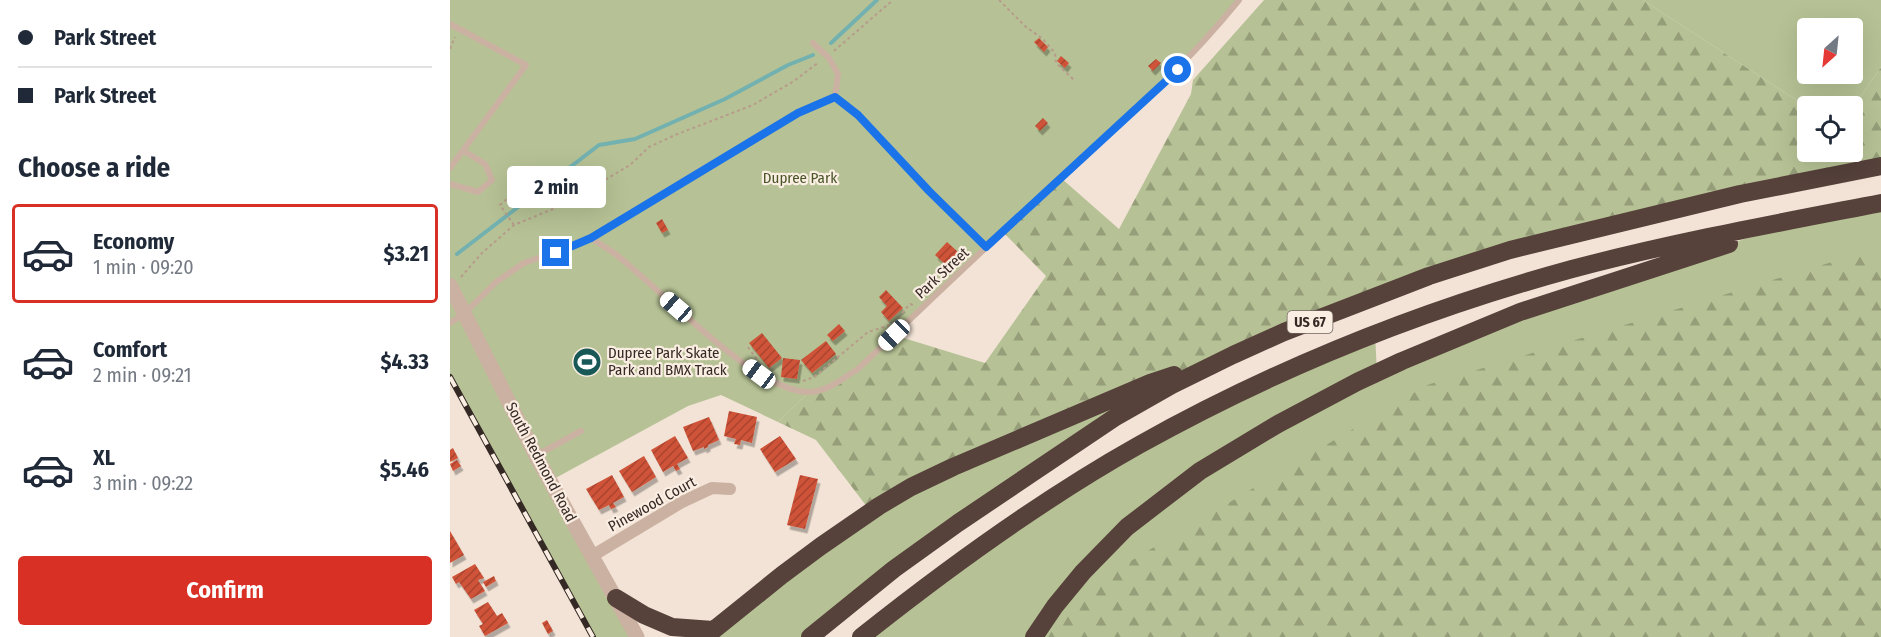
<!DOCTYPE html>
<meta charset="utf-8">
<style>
:root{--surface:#fff;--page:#f6f6f7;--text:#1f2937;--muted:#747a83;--line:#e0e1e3;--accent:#d93025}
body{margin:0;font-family:"Fira Sans Condensed",sans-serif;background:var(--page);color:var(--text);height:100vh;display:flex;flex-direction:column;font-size:22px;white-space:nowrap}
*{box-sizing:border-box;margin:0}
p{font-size:20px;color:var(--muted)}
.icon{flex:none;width:33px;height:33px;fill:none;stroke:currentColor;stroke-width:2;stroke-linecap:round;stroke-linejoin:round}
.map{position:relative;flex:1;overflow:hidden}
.details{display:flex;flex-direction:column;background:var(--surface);width:450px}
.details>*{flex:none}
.banner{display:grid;align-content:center;height:132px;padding:0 18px;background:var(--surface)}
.needle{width:39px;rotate:207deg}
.buttons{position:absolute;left:1347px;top:18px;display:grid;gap:12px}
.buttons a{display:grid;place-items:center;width:66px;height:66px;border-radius:6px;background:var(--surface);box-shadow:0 6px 24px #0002;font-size:30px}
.end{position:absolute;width:27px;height:27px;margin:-14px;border:8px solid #1a73e8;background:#fff;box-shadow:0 0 0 3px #fff}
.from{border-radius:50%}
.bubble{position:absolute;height:42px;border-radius:6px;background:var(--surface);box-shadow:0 6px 24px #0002;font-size:20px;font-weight:700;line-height:42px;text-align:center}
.car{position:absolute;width:18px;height:36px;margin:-18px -9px;border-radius:8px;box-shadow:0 0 4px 2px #0007;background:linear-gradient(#fff 24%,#345 0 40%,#fff 0 76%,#345 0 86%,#fff 0)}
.banner b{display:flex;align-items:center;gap:21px;height:57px;font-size:22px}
.banner b+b{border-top:2px solid var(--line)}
.banner i{width:15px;height:15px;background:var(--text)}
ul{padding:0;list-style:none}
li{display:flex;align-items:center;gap:18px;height:99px;margin:0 12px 9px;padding:0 6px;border:3px solid transparent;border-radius:6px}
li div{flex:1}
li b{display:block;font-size:22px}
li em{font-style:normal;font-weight:700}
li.active{border-color:var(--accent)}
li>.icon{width:54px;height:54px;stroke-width:1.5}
h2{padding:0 18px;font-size:27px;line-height:72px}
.cta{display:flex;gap:12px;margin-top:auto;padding:12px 18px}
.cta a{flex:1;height:69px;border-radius:6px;background:var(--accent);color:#fff;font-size:24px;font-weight:700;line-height:69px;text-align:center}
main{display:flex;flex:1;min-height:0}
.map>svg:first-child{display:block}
.green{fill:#b6c295;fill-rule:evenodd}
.forest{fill:url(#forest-firs)}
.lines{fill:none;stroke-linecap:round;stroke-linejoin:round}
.stream{stroke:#73b1b0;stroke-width:4}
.building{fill:url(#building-hatch);filter:url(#shadow)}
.path{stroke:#b79b8b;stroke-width:2;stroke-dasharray:3 3;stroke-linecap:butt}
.service{stroke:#cbb1a1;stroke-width:6}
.minor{stroke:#cbb1a1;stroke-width:12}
.tertiary{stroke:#cbb1a1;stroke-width:15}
.motorway{stroke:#56413b;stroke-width:18}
.rail-casing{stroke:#352925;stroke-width:6}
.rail{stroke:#faede2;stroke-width:4;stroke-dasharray:11;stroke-linecap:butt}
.route{stroke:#1a73e8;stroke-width:8}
.labels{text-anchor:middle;stroke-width:4.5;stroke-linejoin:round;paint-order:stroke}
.shield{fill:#faede2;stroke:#70645e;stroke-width:1.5}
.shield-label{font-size:14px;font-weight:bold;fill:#352925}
.park-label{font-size:15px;fill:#475527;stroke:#faede2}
.street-label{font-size:15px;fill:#352925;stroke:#faede2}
.poi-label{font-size:15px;fill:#352925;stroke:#faede2;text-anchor:start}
</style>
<main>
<section class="details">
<div class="banner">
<b><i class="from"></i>Park Street</b>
<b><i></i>Park Street</b>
</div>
<h2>Choose a ride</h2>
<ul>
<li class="active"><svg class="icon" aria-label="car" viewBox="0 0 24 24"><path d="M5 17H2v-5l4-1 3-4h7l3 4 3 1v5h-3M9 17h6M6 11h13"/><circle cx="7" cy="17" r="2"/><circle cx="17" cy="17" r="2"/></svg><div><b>Economy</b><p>1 min · 09:20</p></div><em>$3.21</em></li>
<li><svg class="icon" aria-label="car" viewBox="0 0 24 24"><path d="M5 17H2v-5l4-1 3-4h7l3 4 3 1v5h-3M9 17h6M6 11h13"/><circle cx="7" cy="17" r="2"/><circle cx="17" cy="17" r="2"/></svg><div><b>Comfort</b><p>2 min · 09:21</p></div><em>$4.33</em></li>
<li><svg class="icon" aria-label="car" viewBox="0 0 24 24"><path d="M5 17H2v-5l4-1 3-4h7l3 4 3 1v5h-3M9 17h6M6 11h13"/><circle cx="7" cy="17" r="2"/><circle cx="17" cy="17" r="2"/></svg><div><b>XL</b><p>3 min · 09:22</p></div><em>$5.46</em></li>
</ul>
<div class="cta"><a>Confirm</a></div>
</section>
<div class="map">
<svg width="1431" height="637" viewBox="0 0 1431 637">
<defs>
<pattern id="forest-firs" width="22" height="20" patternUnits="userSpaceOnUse" patternTransform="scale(1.5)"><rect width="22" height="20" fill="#b6c295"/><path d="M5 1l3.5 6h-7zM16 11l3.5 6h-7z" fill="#959e79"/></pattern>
<pattern id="building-hatch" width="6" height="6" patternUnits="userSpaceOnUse" patternTransform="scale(1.5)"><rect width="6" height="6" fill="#cf5237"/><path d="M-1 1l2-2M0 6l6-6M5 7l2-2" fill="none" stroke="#a9442e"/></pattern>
<filter id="shadow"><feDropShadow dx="2.5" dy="4.5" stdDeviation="0" flood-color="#0004"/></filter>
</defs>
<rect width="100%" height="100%" fill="#f2e3d6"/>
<path class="green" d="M0 0H789L728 70 408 369 379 388 359 392 328 422 271 395 238 406 100 481 187 637H143L0 377Z
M1193 0H1431V67L1403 108 1402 106 1357 107ZM1358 28H1402V74H1358Z
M1431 203V278L584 637H411L654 467 925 334 927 373 1349 219Z
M700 383 664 418 360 637H255L429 506Z"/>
<path class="forest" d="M814 0H1193L1357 107 1358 152H1402L1403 108 1431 67V166L1290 194 912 301 421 512 366 440 328 422 359 392 368 391 408 369 444 335 535 363 596 276 553 232 611 178 669 229 741 94 743 80Z
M1431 253V637H585L605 606 977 385 1382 262Z"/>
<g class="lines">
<path class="stream" d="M381 43 427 0
M7 254 149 145 185 139 275 99 338 65 363 55"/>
</g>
<path class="building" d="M589 38 598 47 594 52 584 42Z
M611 56 619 63 615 68 607 61Z
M706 59 711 63 703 71 698 66Z
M593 118 598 123 590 131 585 126Z
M212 219 218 230 212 233 206 223Z
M497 242 508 252 496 265 485 255Z
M436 290 453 308 439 321 431 312 437 306 429 297Z
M389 324 395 331 383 341 377 335Z
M312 333 332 358 319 368 299 343Z
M376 341 386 354 362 373 351 360Z
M333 358 350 360 347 379 331 377Z
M279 411 307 417 302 443 291 440 290 445 284 444 286 439 274 436Z
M259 417 269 440 258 445V447L254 449V447L243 451 233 427Z
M225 436 238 458 227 464 230 469 226 471 223 466 213 472 201 450Z
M330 436 346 459 325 472 310 449Z
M3 448 8 458 0 462V450Z
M194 456 206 477 182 492 169 471Z
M7 460 11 466 3 471 0 464Z
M162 475 174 497 163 503 166 507 161 509 159 505 149 510 136 489Z
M350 475 368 479 355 529 337 525Z
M0 531 14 555 0 563Z
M25 564 34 578 28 580 35 591 21 599 9 582 6 584 2 577Z
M44 576 46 581 36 587 33 582Z
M38 602 47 616 52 613 58 623 35 636 29 626 33 624 24 610Z
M97 620 103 631 98 634 92 623Z"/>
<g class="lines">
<path class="path" d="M549 0 576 27 593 39 605 53 606 63 624 80
M0 49 5 37
M384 51 443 0
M64 225 50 205 72 186 74 182
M11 277 32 253 64 225 103 209 114 193 143 187 180 165 199 147 225 135 303 105 344 81 369 62
M452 313 460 304 463 305
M298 347 309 362
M353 381 364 377 418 332 440 325"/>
<path class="service" d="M0 24 76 65 0 168
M363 43 379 58 388 74 385 97
M0 184 28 192 42 180 35 164 14 151
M141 238 348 113 385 97 408 115 479 191 536 247
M0 323 14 314 46 282 74 263 121 247 141 238C148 243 157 248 164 253 209 287 304 392 359 392 377 392 393 378 408 369 469 311 530 252 593 195 662 131 730 73 789 0
M87 455 131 431"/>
<path class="minor" d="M142 556 232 502 262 488 280 489"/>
<path class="tertiary" d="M0 285 86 456 187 637"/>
<path class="motorway" d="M166 598 194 615 222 627 263 630
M255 637 332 575 371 546 429 506 461 487 503 467 700 383 724 375
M360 637 444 569 508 523 664 418 722 385 783 355 834 332 979 276 1060 250 1290 194 1431 166
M411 637C499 567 591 500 689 445 825 369 972 310 1122 269 1224 242 1328 223 1431 203
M584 637 605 606 633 572 677 527 750 471 828 424 907 382 952 361 1070 312 1279 244"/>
<g class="rail-casing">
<path id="rail" d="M0 377 143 637"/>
</g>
<use href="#rail" class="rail"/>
</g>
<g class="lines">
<path class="route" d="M106 253 141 238 348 113 385 97 408 115 479 191 536 247 728 70"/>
</g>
<defs>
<g id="stadium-disc" transform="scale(1.5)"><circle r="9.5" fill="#185958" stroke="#faede2"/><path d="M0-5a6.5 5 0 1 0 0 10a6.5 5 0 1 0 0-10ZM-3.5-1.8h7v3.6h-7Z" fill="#fff"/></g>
</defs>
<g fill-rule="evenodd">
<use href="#stadium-disc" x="137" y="362"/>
</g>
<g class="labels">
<rect class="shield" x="837.5" y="311" width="45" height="22" rx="4.5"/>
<g class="shield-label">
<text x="860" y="327">US 67</text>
</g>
<g class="park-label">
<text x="350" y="183">Dupree Park</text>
</g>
<g class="street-label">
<text transform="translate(492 273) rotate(-43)" y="5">Park Street</text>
<text transform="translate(91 462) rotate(62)" y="5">South Redmond Road</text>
<text transform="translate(202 504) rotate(-29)" y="5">Pinewood Court</text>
</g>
<g class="poi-label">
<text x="158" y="358">Dupree Park Skate<tspan x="158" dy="17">Park and BMX Track</tspan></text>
</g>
</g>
</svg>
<div class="buttons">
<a><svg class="needle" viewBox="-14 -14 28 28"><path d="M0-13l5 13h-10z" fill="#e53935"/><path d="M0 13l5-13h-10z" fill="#747a83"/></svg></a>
<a><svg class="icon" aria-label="locate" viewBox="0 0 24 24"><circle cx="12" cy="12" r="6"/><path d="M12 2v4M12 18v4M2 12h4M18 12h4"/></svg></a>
</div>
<i class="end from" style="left:728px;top:70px"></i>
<i class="end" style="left:106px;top:253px"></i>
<div class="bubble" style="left:57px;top:166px;width:99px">2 min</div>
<i class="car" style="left:226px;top:307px;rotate:311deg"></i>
<i class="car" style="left:444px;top:335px;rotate:226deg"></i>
<i class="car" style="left:309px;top:374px;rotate:307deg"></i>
</div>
</main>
